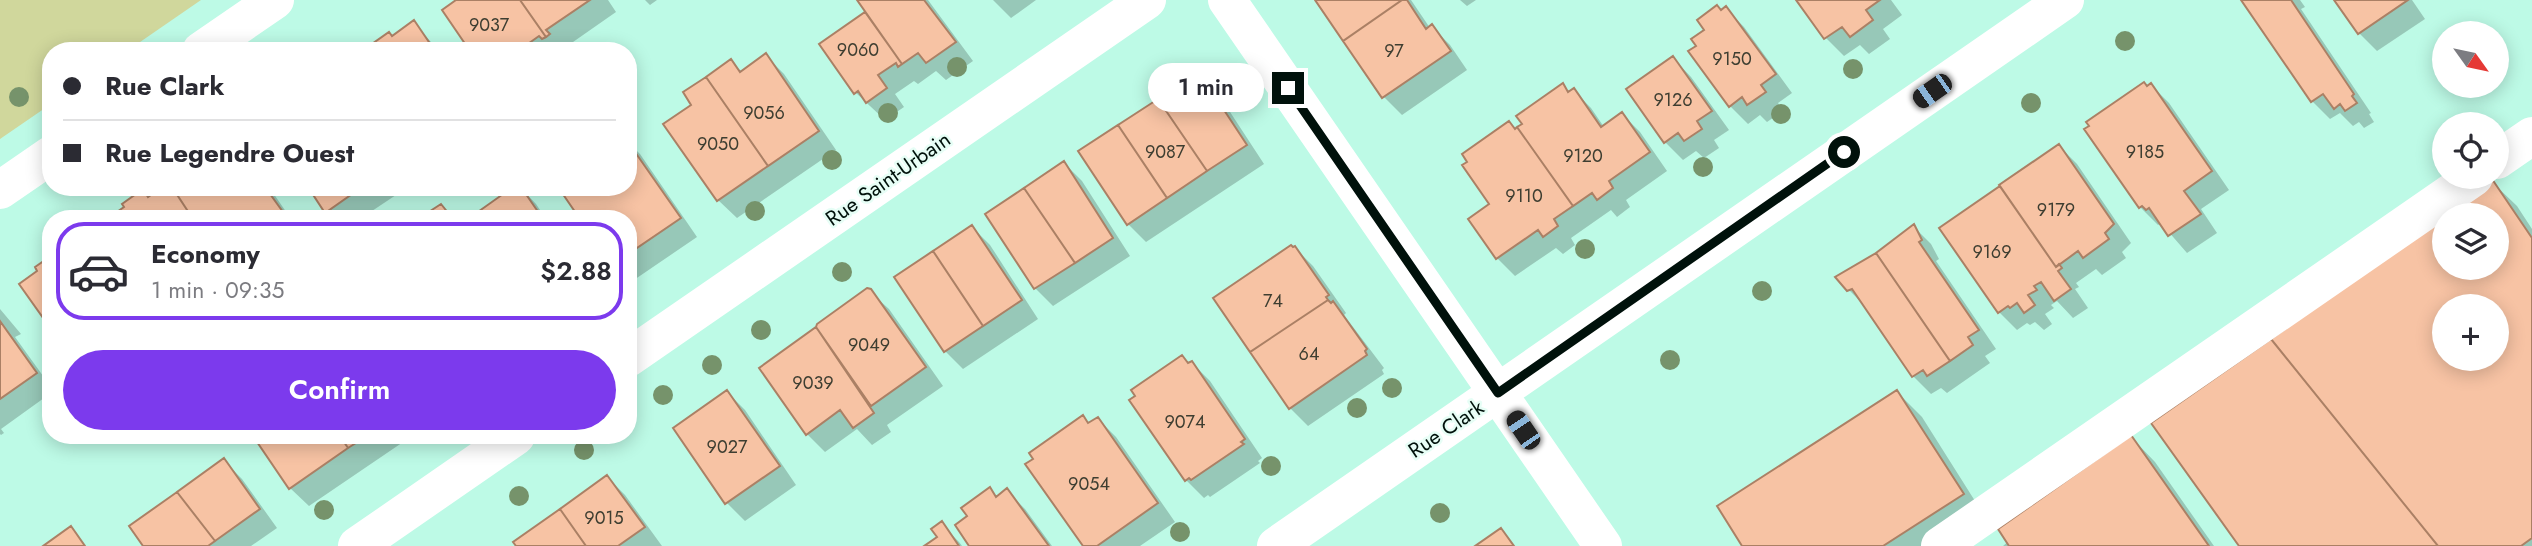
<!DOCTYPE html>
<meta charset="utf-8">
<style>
:root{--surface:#fff;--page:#f7f7f7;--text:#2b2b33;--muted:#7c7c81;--line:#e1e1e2;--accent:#7c3aed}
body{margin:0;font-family:Jost,sans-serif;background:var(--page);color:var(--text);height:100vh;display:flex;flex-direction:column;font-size:26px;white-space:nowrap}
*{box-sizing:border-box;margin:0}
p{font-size:23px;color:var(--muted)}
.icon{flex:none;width:38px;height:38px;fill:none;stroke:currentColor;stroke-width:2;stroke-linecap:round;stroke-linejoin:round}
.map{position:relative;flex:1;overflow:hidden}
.details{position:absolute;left:42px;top:210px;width:595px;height:234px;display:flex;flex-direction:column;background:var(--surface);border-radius:28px;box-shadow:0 4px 18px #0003}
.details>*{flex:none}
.hud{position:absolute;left:42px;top:42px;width:595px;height:154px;border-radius:28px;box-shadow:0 4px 18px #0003;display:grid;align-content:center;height:154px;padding:0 21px;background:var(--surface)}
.needle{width:46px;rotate:123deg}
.controls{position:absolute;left:2432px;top:21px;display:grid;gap:14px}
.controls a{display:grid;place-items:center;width:77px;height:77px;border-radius:50%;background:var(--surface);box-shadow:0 4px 18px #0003;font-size:35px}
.end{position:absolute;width:32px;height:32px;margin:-16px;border:9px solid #00110b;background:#fff;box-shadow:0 0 0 4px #fff}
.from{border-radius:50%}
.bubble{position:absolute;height:49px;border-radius:24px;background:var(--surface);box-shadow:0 4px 18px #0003;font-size:23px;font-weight:600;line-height:49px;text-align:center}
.car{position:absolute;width:21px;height:42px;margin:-21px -10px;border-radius:9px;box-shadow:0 0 5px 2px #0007;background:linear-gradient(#222 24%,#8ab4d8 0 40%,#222 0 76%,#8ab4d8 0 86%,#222 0)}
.hud b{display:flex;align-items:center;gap:24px;height:66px;font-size:26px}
.hud b+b{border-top:2px solid var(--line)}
.hud i{width:18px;height:18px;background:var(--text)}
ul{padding:12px 0 0;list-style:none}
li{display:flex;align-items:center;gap:21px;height:98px;margin:0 14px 10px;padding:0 7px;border:4px solid transparent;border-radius:28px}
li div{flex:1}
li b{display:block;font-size:26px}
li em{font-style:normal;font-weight:600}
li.current{border-color:var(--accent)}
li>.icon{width:63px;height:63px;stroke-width:1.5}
.button{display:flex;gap:14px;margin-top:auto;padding:14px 21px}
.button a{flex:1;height:80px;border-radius:42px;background:var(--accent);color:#fff;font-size:28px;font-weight:600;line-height:80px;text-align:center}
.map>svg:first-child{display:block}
.green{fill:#d0d79c}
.shadow{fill:#0003;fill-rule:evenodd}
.building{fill:#f7c3a4;stroke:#ab8065;stroke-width:2;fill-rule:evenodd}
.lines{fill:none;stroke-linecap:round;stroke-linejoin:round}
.minor{stroke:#fff;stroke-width:38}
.tree{fill:#76936b}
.route{stroke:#00110b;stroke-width:9}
.labels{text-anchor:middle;stroke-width:5;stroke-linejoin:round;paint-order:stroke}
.number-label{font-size:18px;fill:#3e3e31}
.street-label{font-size:21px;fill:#00110b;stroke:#e7fef6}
</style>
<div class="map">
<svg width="2532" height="546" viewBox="0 0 2532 546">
<rect width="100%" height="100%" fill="#bdfae6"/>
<path class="green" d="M0 0H201L127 51H51V104L0 139Z"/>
<path class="shadow" d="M459 0H608L616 12 563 49 564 51H472Z
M645 0H657L650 5Z
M859 0H928L973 61 946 80 936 71 918 84 914 81 895 94 904 107 885 120 855 92 822 45 868 12Z
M993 0H1036L1011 18Z
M1318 0H1411L1430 28 1432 27 1450 45 1467 70 1402 115 1384 97Z
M1460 0H1476L1467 6Z
M1798 0H1891L1902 15 1883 29 1890 39 1869 54 1860 45 1844 56 1826 38Z
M2243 0H2300L2305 7 2301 9 2371 113 2369 114 2374 122 2364 128 2359 122 2353 126 2340 113 2330 119 2312 101Z
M2336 0H2412L2425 19 2377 51 2359 33Z
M1726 9 1744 27 1792 93 1778 103 1783 111 1767 122 1760 115 1748 124 1730 106 1699 46 1706 30Z
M414 23 439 51H365L392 37Z
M766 56 784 74 836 150 737 218 718 200 666 124 694 105 730 61 742 72Z
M1673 58 1691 77 1729 130 1714 140 1719 148 1704 158 1696 151 1683 160 1665 142Z
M1199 74 1217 92 1264 164 1146 242 1128 224Z
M2151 85 2169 103 2229 190 2201 209 2217 233 2187 253 2161 223 2158 225 2140 207 2147 88Z
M1563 86 1570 93 1573 90 1591 108 1604 127 1622 114 1640 132 1667 171 1626 200 1630 207 1617 217 1611 210 1571 238 1575 245 1563 254 1556 248 1515 276 1497 258 1491 205 1516 130Z
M628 142 640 154 697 237 631 282 628 279Z
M2059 146 2077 164 2131 243 2122 252 2126 258 2102 275 2096 269 2076 283 2079 287 2075 289 2088 308 2073 318 2057 301 2051 305 2054 308 2045 314 2052 324 2044 330 2035 322 2030 325 2027 323 2017 330 1999 312Z
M1064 163 1082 181 1130 256 1053 306 1035 288Z
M2492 182 2517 206 2532 229V546H2241L2445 268H2497V215H2445ZM2445 306H2497V359H2445Z
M172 187H269L291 219H110L143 192 149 198Z
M310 187H395L399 193 360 219H334Z
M520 187 536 204 546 219H471Z
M1913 226 1931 244 1939 259 1936 261 1996 349 1985 356 1990 363 1947 393 1941 388 1931 394 1913 376 1868 309 1849 290 1877 255Z
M972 227 990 245 1038 319 963 369 945 351Z
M1295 248 1313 266 1346 313 1344 315 1384 368 1382 370 1384 374 1308 426 1290 408Z
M868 290 889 309 943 386 887 425 891 432 872 445 857 429 825 452 807 434 761 368Z
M0 309 21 334 15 337 51 387V393L1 429 4 433 1 435 0 434Z
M1192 363 1210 381 1262 458 1258 461 1260 463 1210 497 1208 495 1204 498 1186 480 1138 396Z
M727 392 745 410 796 485 745 521 727 503Z
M1897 392 1922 417 1987 520 1947 546H1744Z
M1083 418 1090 425 1098 419 1116 437 1175 522 1140 546H1085Z
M255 436H412L309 506 290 488Z
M2131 437 2155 462 2214 546H2003Z
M224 461 242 479 277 528 251 546H145Z
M607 477 625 495 662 546H519Z
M990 489 998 498 1007 491 1025 509 1052 546H972L970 516Z
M941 524 959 542 962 546H927L939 538Z"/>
<path class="building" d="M456 0H520L546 37 542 39 539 36 518 51H470L442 10Z
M520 0H590L546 30 550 34 546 37Z
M857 0H924L956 42 926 63 918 53 902 64Z
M1315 0H1402L1343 41Z
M1402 0H1407L1426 29 1432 24 1451 51 1382 98 1343 41Z
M1796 0H1880L1866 10 1873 20 1850 37 1842 27 1824 39Z
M2241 0H2291L2354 94 2352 96 2357 103 2345 111 2340 104 2334 109 2323 94 2311 102Z
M2334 0H2408L2358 34Z
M1717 5 1721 10 1726 6 1776 74 1761 85 1766 92 1747 105 1742 97 1729 107 1688 51 1696 46 1691 39 1704 30 1697 20Z
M865 12 902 64 898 67 896 63 878 75 887 88 866 103 858 91 854 94 819 44Z
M414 20 435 51H362L389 32 392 36Z
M766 53 819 131 768 166 706 77 731 59 740 72Z
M1673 56 1712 111 1697 121 1702 129 1684 141 1678 133 1664 143 1626 89Z
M1199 72 1247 145 1207 171 1158 99Z
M706 77 768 166 717 201 663 124 691 105 683 92Z
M2144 82 2147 86 2151 83 2212 171 2184 191 2201 214 2168 236 2149 208 2146 210 2142 206 2139 208 2084 129 2089 126 2086 122Z
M1563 83 1568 92 1574 88 1601 127 1622 112 1650 152 1609 181 1613 188 1597 200 1592 193 1573 206 1517 127 1522 124 1516 116Z
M1158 99 1207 171 1167 198 1118 125Z
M1509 121 1515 129 1517 127 1573 206 1554 219 1558 226 1543 237 1538 230 1496 259 1468 219 1489 204 1462 165 1467 162 1462 154Z
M1118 125 1167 198 1127 225 1078 151Z
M628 142 681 218 628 254V219H580L558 187H628Z
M2059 144 2114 224 2105 233 2109 239 2083 258 2078 251 2056 267 1999 185Z
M1064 161 1113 238 1075 263 1024 188Z
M2492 179 2532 238V538L2521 546H2438L2271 339ZM2445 215H2497V268H2445ZM2445 306H2497V359H2445Z
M2000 186 2056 267 2059 264 2062 268 2058 271 2071 289 2054 301 2041 282 2034 286 2037 290 2028 295 2035 305 2024 313 2017 303 2010 308 2008 306 1998 313 1939 228Z
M162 187H172L193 219H107L124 207 122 204 143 189 148 197Z
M172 187H265L288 219H193Z
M308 187H362L325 213Z
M513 187H521L543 219H468Z
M1024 188 1075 263 1034 289 985 214Z
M441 204 453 219H418Z
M1914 224 1922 240 1919 242 1979 330 1968 337 1973 345 1950 361 1876 253Z
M972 225 1022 300 983 326 933 251Z
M1291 245 1293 247 1295 246 1329 295 1326 297 1328 300 1250 352 1213 298Z
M933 251 983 326 944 352 894 277Z
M1876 253 1950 361 1927 376 1923 370 1912 377 1852 289 1847 291 1835 277Z
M51 256V329L19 284 37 271 35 267Z
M867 288 871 289 926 367 871 406 816 327 817 324Z
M1328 300 1331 303 1333 301 1367 349 1365 351 1367 355 1289 409 1250 352Z
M0 321 37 373 0 399Z
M816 327 874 413 853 428 840 410 806 435 759 368Z
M2271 339 2438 546H2239L2151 423Z
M1182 355 1188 363 1192 361 1245 439 1241 442 1244 444 1191 480 1189 478 1185 481 1129 400 1135 396 1131 390Z
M727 390 780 466 725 504 673 428Z
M1897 390 1964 494 1883 546H1742L1717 506Z
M1083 415 1088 423 1098 417 1158 503 1097 546H1083L1025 464 1033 459 1029 453Z
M2131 435 2209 546H2009L1998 529Z
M253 436H340L348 448 289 489Z
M340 436H367L348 448Z
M224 458 260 509 215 541 177 492Z
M607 475 645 527 618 546H586L560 509Z
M990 487 996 497 1007 488 1049 546H969L955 525 967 516 961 508Z
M177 492 215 541 208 546H143L129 526Z
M560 509 586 546H516L513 542Z
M942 521 959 546H924L937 537 931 529Z
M71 526 85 546H43Z
M1501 528 1514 546H1475Z"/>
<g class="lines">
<path class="minor" d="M1227 0 1603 546
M201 51 275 0
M2497 160 2532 136
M0 190 51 155
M628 358 1147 0
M357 546 516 436
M1276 546 2065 0
M1940 546 2474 177"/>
</g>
<g class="tree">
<circle cx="2125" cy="41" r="10"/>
<circle cx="957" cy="67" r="10"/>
<circle cx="1853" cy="69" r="10"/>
<circle cx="19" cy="97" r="10"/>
<circle cx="2031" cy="103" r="10"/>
<circle cx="888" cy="113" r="10"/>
<circle cx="1781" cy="114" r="10"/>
<circle cx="832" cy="160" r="10"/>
<circle cx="1703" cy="167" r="10"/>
<circle cx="755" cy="211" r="10"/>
<circle cx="1585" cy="249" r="10"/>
<circle cx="842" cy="272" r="10"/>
<circle cx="1762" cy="291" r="10"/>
<circle cx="761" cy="330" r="10"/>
<circle cx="1670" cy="360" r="10"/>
<circle cx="712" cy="365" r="10"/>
<circle cx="1392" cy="388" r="10"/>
<circle cx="663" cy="395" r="10"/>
<circle cx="1357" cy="408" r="10"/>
<circle cx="584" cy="450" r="10"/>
<circle cx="1271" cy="466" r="10"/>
<circle cx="519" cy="496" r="10"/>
<circle cx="324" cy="510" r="10"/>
<circle cx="1440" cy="513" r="10"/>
<circle cx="1180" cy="532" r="10"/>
</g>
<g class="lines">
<path class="route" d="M1288 88 1498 393 1844 152"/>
</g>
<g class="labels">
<g class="number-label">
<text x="489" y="31">9037</text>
<text x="858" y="56">9060</text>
<text x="1394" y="57">97</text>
<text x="1732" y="65">9150</text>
<text x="1673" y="106">9126</text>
<text x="764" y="119">9056</text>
<text x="718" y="150">9050</text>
<text x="1165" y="158">9087</text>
<text x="2145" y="158">9185</text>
<text x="1583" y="162">9120</text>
<text x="1524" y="202">9110</text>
<text x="2056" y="216">9179</text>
<text x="1992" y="258">9169</text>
<text x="1273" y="307">74</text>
<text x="869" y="351">9049</text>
<text x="1309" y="360">64</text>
<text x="813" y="389">9039</text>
<text x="1185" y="428">9074</text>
<text x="727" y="453">9027</text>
<text x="1089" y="490">9054</text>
<text x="604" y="524">9015</text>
</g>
<g class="street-label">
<text transform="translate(888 179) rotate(-35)" y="7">Rue Saint-Urbain</text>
<text transform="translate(1446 429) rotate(-34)" y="7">Rue Clark</text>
</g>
</g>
</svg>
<div class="controls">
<a><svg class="needle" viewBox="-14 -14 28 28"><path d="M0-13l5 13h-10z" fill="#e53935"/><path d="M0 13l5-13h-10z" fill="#7c7c81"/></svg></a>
<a><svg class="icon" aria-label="locate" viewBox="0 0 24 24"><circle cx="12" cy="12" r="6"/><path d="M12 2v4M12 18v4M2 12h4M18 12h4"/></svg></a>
<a><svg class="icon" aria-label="layers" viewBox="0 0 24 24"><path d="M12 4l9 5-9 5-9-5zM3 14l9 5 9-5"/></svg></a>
<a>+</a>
</div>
<i class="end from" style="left:1844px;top:152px"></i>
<i class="end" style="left:1288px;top:88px"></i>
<div class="bubble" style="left:1148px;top:63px;width:116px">1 min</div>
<i class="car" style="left:1932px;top:91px;rotate:235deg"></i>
<i class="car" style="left:1523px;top:430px;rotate:326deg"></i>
<div class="hud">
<b><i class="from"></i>Rue Clark</b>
<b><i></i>Rue Legendre Ouest</b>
</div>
<section class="details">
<ul>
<li class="current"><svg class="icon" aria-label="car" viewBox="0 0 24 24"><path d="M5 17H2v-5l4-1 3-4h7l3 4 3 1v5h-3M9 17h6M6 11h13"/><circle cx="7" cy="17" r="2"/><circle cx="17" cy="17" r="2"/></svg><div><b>Economy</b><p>1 min · 09:35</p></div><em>$2.88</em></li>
</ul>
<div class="button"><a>Confirm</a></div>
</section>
</div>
